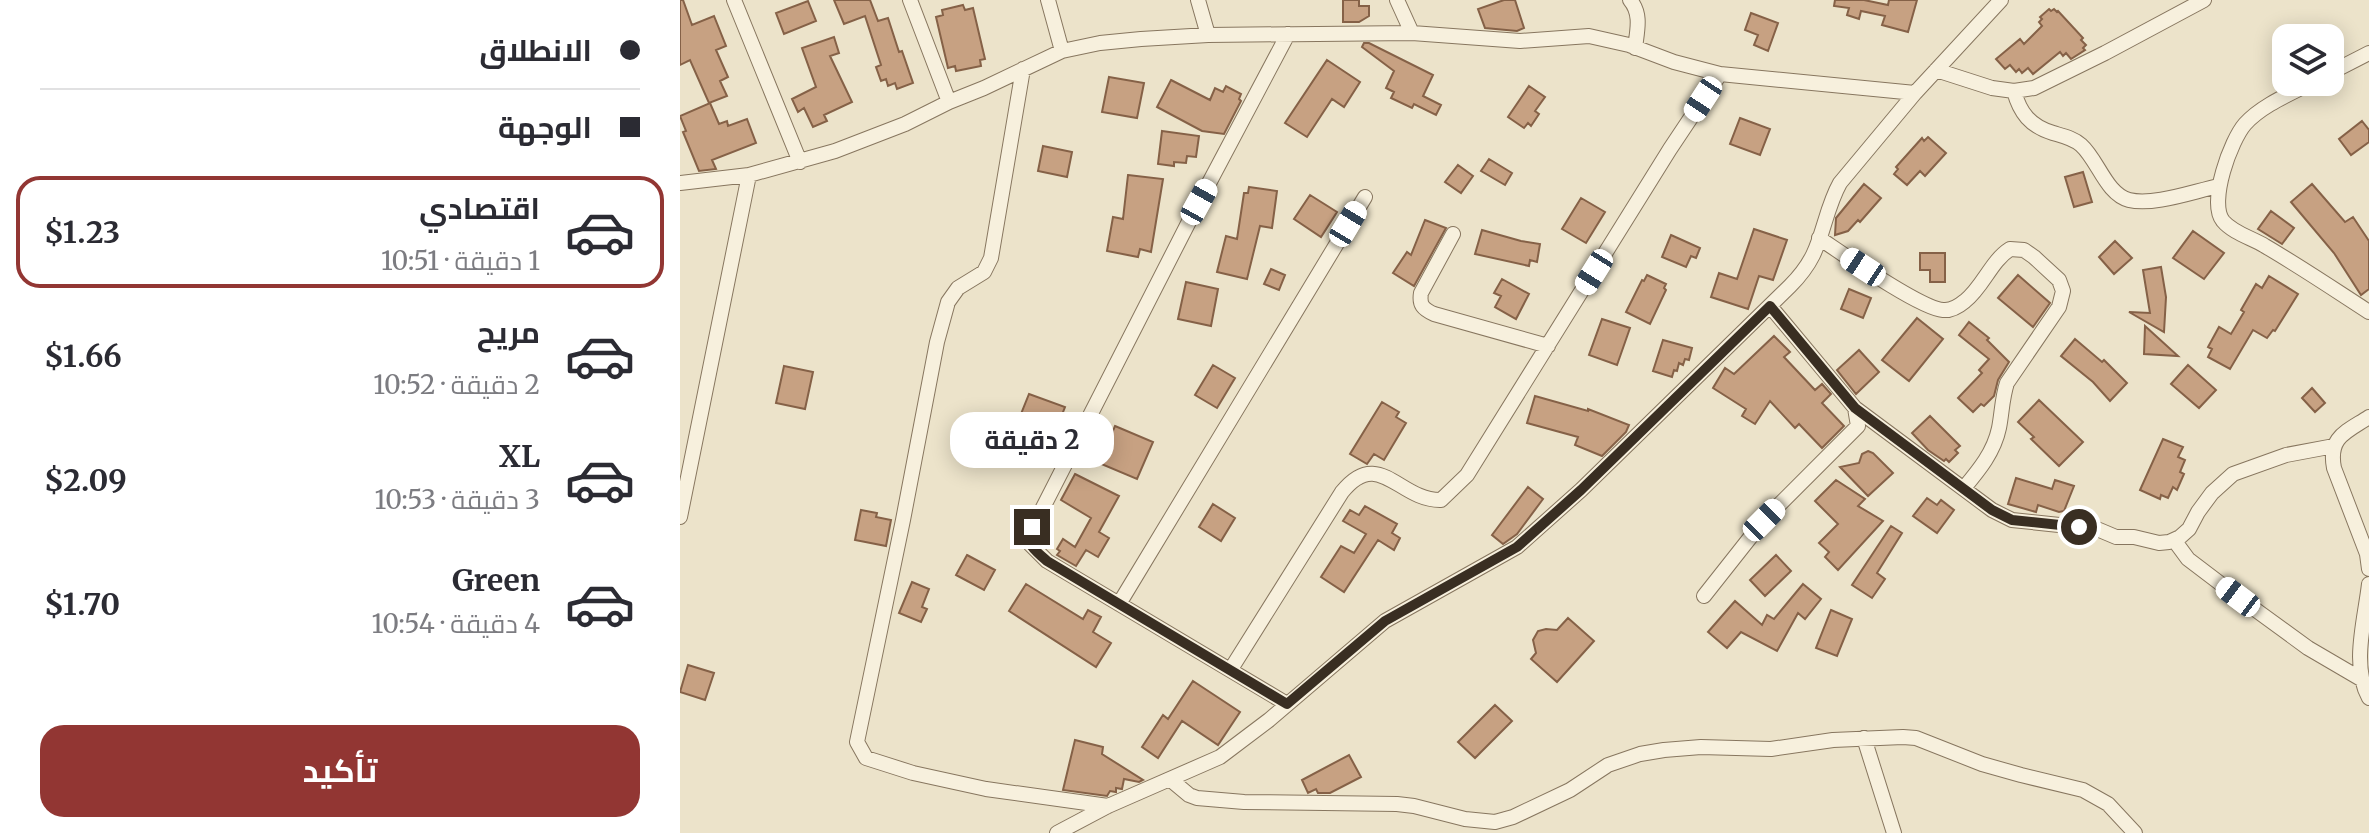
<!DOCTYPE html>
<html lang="ar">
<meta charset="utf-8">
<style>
:root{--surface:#fff;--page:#f7f7f7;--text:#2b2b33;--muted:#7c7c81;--line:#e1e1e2;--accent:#923633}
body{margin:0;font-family:Merriweather,Cairo,serif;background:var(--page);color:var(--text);direction:rtl;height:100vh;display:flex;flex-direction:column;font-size:30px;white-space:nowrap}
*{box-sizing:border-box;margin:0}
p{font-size:26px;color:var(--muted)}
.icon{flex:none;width:44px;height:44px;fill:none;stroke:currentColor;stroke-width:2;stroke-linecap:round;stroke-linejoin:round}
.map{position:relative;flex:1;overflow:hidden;direction:ltr}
.drawer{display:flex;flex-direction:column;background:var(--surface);width:680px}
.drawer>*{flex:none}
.guide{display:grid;align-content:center;height:176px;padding:0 40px;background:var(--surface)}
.controls{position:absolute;left:1592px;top:24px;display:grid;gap:16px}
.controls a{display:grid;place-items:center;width:72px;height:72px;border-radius:16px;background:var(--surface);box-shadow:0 4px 20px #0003;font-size:40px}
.end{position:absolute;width:36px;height:36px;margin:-18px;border:10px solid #392e22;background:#fff;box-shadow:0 0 0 4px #fff}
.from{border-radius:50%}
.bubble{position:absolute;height:56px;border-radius:24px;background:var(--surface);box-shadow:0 4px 20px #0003;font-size:26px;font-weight:700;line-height:56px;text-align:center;direction:rtl}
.car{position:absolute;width:24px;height:48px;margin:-24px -12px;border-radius:10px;box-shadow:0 0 6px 2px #0007;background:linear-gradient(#fff 24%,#345 0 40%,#fff 0 76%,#345 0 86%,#fff 0)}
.guide b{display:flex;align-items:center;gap:28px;height:76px;font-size:30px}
.guide b+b{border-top:2px solid var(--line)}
.guide i{width:20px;height:20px;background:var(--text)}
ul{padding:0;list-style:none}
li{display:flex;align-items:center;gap:24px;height:112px;margin:0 16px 12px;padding:0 24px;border:4px solid transparent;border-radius:24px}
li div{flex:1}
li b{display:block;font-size:30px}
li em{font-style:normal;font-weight:700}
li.current{border-color:var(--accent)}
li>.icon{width:72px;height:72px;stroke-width:1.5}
.button{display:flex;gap:16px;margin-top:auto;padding:16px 40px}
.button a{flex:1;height:92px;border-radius:24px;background:var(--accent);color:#fff;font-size:32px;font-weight:700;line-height:92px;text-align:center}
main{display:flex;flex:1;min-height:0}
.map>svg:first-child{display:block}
.building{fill:#c7a182;stroke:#856147;stroke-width:2}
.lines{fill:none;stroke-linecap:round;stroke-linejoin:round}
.minor-casing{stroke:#87765f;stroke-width:16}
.minor{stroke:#f7f0dd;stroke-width:14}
.route{stroke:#392e22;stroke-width:10}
</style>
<main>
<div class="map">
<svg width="1689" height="833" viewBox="0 0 1689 833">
<rect width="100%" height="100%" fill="#ece3ca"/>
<path class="building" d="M0 0H3L12 25 34 16 46 46 36 50 48 77 40 81 47 96 29 103 10 60 0 65Z
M154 0H190L198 21 208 18 219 52 222 51 233 83 217 89 215 83 208 86 206 79 201 81 196 67 201 65 185 16 164 24Z
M663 0H679V6H689V16L679 22H663Z
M824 0H835L844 28 837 31 805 28 798 9Z
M1155 0H1184L1208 5 1209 0H1237L1228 32 1202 25 1205 16 1181 11 1179 19 1167 15 1169 8 1154 6Z
M128 1 136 21 104 34 96 13Z
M283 5 285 10 293 8 305 59 300 60 301 66 276 71 275 66 268 68 256 17 263 15 262 10Z
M1369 9 1371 11 1374 9 1377 12 1378 11 1403 38 1401 40 1406 45 1403 48 1405 50 1391 59 1386 53 1383 56 1380 52 1353 74 1348 68 1342 73 1339 69 1336 72 1330 65 1325 69 1316 59 1340 39 1344 44 1362 26 1359 22 1362 19 1360 17Z
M1071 13 1098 23 1088 51 1074 45 1078 35 1065 30Z
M154 37 159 53 150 56 172 102 144 115 147 121 133 127 124 108 118 112 112 99 136 87 122 48Z
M684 43H689L753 75 743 96 761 105 756 115 734 104 732 108 711 98 714 92 706 88 714 71 682 47Z
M647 60 680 82 664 107 652 99 627 137 605 123Z
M429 77 464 83 457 118 422 112Z
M491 80 530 100 535 88 543 92 546 86 561 94 559 99 561 101 544 134 522 131 477 107Z
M849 86 865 97 855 111 859 114 851 126 848 123 844 128 828 117Z
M30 103 39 124 47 121 48 126 67 119 76 143 32 160 36 169 19 171 3 132 6 131 0 116Z
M1060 118 1090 129 1080 155 1050 144Z
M1682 121 1689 130V142L1671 155 1659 139Z
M482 131 519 136 516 157 507 156 506 163 494 162V166L478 164Z
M1248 137 1266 153 1245 176 1240 171 1227 185 1214 174 1218 169 1216 167 1242 138 1244 141Z
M363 146 392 152 387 177 358 171Z
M809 159 832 173 825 185 801 171Z
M778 165 793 176 781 193 765 182Z
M1403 172 1412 202 1394 207 1385 177Z
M448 175 483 179 471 252 460 249 458 257 427 251 433 217 443 219Z
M1184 184 1201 198 1180 222 1178 220 1168 231 1155 235 1156 218Z
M1632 184 1665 222 1673 217 1689 241V289L1681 295 1654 253 1611 202Z
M569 187 597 191 592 228 580 226 567 279 537 272 546 236 557 239 564 193H568Z
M630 195 657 212 641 237 614 219Z
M901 198 925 212 906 243 882 229Z
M1591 211 1614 228 1602 244 1578 229Z
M745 220 766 228 734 286 713 273 727 252 731 255Z
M1074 229 1107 240 1093 280 1079 276 1068 309 1031 297 1039 273 1057 279Z
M802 230 841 241 860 244 857 262 850 260 849 266 795 254Z
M1513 231 1544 253 1524 279 1493 258Z
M991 235 1020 248 1016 258 1011 256 1006 267 982 257Z
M1435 241 1452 258 1434 274 1419 257Z
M1240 253H1265V282H1250V270H1240Z
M1481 267 1486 297 1484 332 1449 312 1470 313 1463 270Z
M591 269 605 275 599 290 584 284Z
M967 275 986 284 984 288 986 290 970 324 946 312 962 280 964 281Z
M1338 275 1370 303 1353 327 1318 298Z
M1589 276 1618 294 1595 331 1593 330 1587 338 1573 330 1550 369 1528 357 1532 349 1528 347 1539 327 1551 334 1564 312 1561 310 1576 284 1582 288Z
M822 279 849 294 836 319 815 307 821 296 814 293Z
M506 282 538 289 531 326 498 319Z
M1169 289 1191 298 1183 318 1161 309Z
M1237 318 1263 339 1229 381 1202 360Z
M922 319 950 328 937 365 909 355Z
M1289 322 1309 338 1307 340 1329 362 1318 380 1314 396 1304 406 1301 404 1293 412 1278 398 1302 373 1299 370 1309 359 1279 335Z
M1465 326 1498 356 1464 354Z
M1094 336 1110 352 1104 357 1135 390 1142 384 1151 394 1142 403 1164 426 1142 448 1119 424 1115 428 1090 401 1075 424 1062 416 1066 409 1033 388 1045 368 1054 374Z
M1395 339 1422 362 1424 360 1447 383 1430 401 1413 382 1381 356Z
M983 340 1012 348 1009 360 1005 359 1003 365 999 363 997 371 994 370 992 377 973 371Z
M1179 350 1199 372 1176 394 1157 370Z
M533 365 555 378 537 408 515 395Z
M1508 365 1536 390 1519 408 1491 384Z
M104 366 133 372 125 409 96 403Z
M1632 388 1645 403 1635 412 1622 398Z
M349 394 385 407 373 437 337 424Z
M855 396 908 411V409L949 425 946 432 922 456 895 445 898 437 847 423Z
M1359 400 1403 442 1379 466 1351 439 1354 437 1338 422Z
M702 402 719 412 716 417 726 423 704 460 694 454 687 464 670 454Z
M1250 416 1280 446 1275 450 1278 453 1269 462 1266 459 1264 461 1248 450 1232 433Z
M435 426 473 442 457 479 419 463Z
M1483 439 1503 447 1498 457 1505 460 1500 472 1504 474 1497 490 1493 487 1488 498 1481 495 1480 499 1460 490Z
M1188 451 1193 453 1213 473 1188 496 1160 467 1179 463 1182 454Z
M395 474 439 496 419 532 429 538 418 557 406 550 396 566 377 555 380 551 377 549 383 539 395 547 411 518 381 500Z
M1336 478 1372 489 1375 480 1394 486 1384 511 1379 512 1358 505 1356 512 1328 504Z
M1156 480 1185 499 1178 506 1203 521 1158 570 1145 557 1149 552 1139 543 1158 524 1135 501Z
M848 487 863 499 837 534 823 544 812 535Z
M1247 498 1257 505 1261 500 1274 510 1257 533 1233 516Z
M533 504 555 518 541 541 519 527Z
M685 506 717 524 712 533 720 538 714 550 698 540 664 592 641 577 661 546 674 553 686 534 663 521 670 510 679 515Z
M181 510 197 513 196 517 211 520 206 546 175 540Z
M1211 526 1222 533 1197 573 1205 579 1192 598 1172 585Z
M287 555 315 570 304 590 276 575Z
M1096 555 1111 571 1085 596 1070 580Z
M232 582 249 589 242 607 247 609 241 622 219 613Z
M346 584 403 619 408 610 421 617 413 632 431 643 416 667 329 611Z
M1123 584 1141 599 1125 619 1118 613 1097 651 1061 632 1047 648 1028 632 1055 601 1082 625 1087 615 1094 619Z
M1151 610 1172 619 1157 656 1136 648Z
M888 618 914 641 877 682 851 659 856 653 853 640 858 631 866 629 877 630Z
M8 665 34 673 25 700 0 692Z
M513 681 560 712 538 745 502 721 478 758 462 747 483 715 488 719Z
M815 705 832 721 795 758 778 742Z
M395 740 423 747 422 754 463 780 459 782 444 779 442 789 436 788V792L430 791 427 796 383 790Z
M669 755 681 777 650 793H638L636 789 628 793 622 780Z"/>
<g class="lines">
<g class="minor-casing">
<path id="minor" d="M54 0 120 162
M230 0 269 102
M368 0 382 51
M518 0 528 35
M717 0 732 33
M950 0C962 14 957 31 955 48
M343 69 311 258 304 272 278 288 268 302 257 342 223 520 177 742 186 758 233 773 306 789 428 806
M1256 70 1312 88 1334 91 1354 88 1425 53 1524 0
M1650 73 1689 53
M1633 82C1612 93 1582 105 1565 124 1551 140 1528 202 1543 221 1553 233 1572 238 1585 246 1621 267 1655 290 1689 312
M1334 91C1340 113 1350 126 1373 133 1383 136 1393 138 1401 145 1418 160 1426 194 1449 200 1474 206 1514 191 1539 186
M0 183 69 175 155 151 225 124 269 102 304 88 382 51 420 43 461 39 528 35 732 33 840 41 909 36 949 45 994 62 1040 74 1235 93
M773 234 741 293C739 305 743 309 754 314L868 346
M1139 238C1163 254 1239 308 1263 310 1272 311 1279 306 1285 301 1303 287 1311 261 1330 249L1344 250 1354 257 1379 280 1383 291 1379 307 1327 383C1322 398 1322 413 1319 428 1314 452 1299 470 1284 488
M1090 306 1175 408 1312 510 1332 520 1417 529 1436 537H1454L1479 543 1489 542 1500 537 1509 529 1518 512 1532 493 1553 474 1606 455 1654 446
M1689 417C1666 432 1648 437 1654 468L1687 554 1689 569
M0 517 69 175
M1494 540 1508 559 1558 597 1628 648 1681 679
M1689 584C1685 620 1671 665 1689 698
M1024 596 1084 520 1178 426 1175 408
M439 604 685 197
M551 669 662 492C699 446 719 501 761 500L787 475 990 149 1040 74
M607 704 367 561 350 544 348 537 519 202 608 34
M1184 738 1214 833
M491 780 509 795 517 798 564 802 717 804 734 806 785 819 815 822 833 817 890 790 928 765 960 754 984 750 1021 747 1091 749 1153 740 1223 737 1236 738 1302 764 1341 775 1403 790 1428 804 1455 833
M377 833 428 806 540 757 589 720 705 621 837 547 901 490 1110 286C1119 277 1127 267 1133 255 1144 232 1147 206 1160 183L1235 93 1321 0"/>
</g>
<use href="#minor" class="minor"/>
</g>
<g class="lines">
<path class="route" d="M352 527C345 546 354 549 367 561L607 704 705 621 837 547 901 490 1090 306 1175 408 1312 510 1332 520 1399 527"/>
</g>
</svg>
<div class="controls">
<a><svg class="icon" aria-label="layers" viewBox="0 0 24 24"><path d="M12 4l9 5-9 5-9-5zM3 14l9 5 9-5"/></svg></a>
</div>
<i class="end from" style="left:1399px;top:527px"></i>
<i class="end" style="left:352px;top:527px"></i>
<div class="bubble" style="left:270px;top:412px;width:164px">2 دقيقة</div>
<i class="car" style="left:1023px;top:99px;rotate:213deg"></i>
<i class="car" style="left:519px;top:202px;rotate:29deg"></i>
<i class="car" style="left:668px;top:224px;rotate:31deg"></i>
<i class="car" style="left:1183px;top:267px;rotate:303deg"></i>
<i class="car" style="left:914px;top:272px;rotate:212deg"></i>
<i class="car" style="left:1084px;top:520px;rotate:45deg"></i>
<i class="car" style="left:1558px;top:597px;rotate:307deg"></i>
</div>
<section class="drawer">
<div class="guide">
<b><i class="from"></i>الانطلاق</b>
<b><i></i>الوجهة</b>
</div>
<ul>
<li class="current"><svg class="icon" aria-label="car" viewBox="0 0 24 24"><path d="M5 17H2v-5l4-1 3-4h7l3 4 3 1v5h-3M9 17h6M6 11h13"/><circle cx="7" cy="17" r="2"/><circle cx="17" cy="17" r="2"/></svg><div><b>اقتصادي</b><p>1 دقيقة · 10:51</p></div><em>$1.23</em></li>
<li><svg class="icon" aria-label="car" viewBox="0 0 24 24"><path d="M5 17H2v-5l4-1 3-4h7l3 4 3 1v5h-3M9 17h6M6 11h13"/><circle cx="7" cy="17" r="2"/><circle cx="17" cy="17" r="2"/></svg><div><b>مريح</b><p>2 دقيقة · 10:52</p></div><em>$1.66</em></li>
<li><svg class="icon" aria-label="car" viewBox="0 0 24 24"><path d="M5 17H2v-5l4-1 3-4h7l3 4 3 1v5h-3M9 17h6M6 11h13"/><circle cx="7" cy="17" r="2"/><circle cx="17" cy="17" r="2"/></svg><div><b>XL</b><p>3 دقيقة · 10:53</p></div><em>$2.09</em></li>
<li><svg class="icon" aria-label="car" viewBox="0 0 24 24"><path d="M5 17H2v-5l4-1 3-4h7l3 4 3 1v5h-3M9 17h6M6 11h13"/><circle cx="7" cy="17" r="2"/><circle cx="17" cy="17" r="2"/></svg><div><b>Green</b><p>4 دقيقة · 10:54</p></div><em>$1.70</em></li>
</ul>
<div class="button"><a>تأكيد</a></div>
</section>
</main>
